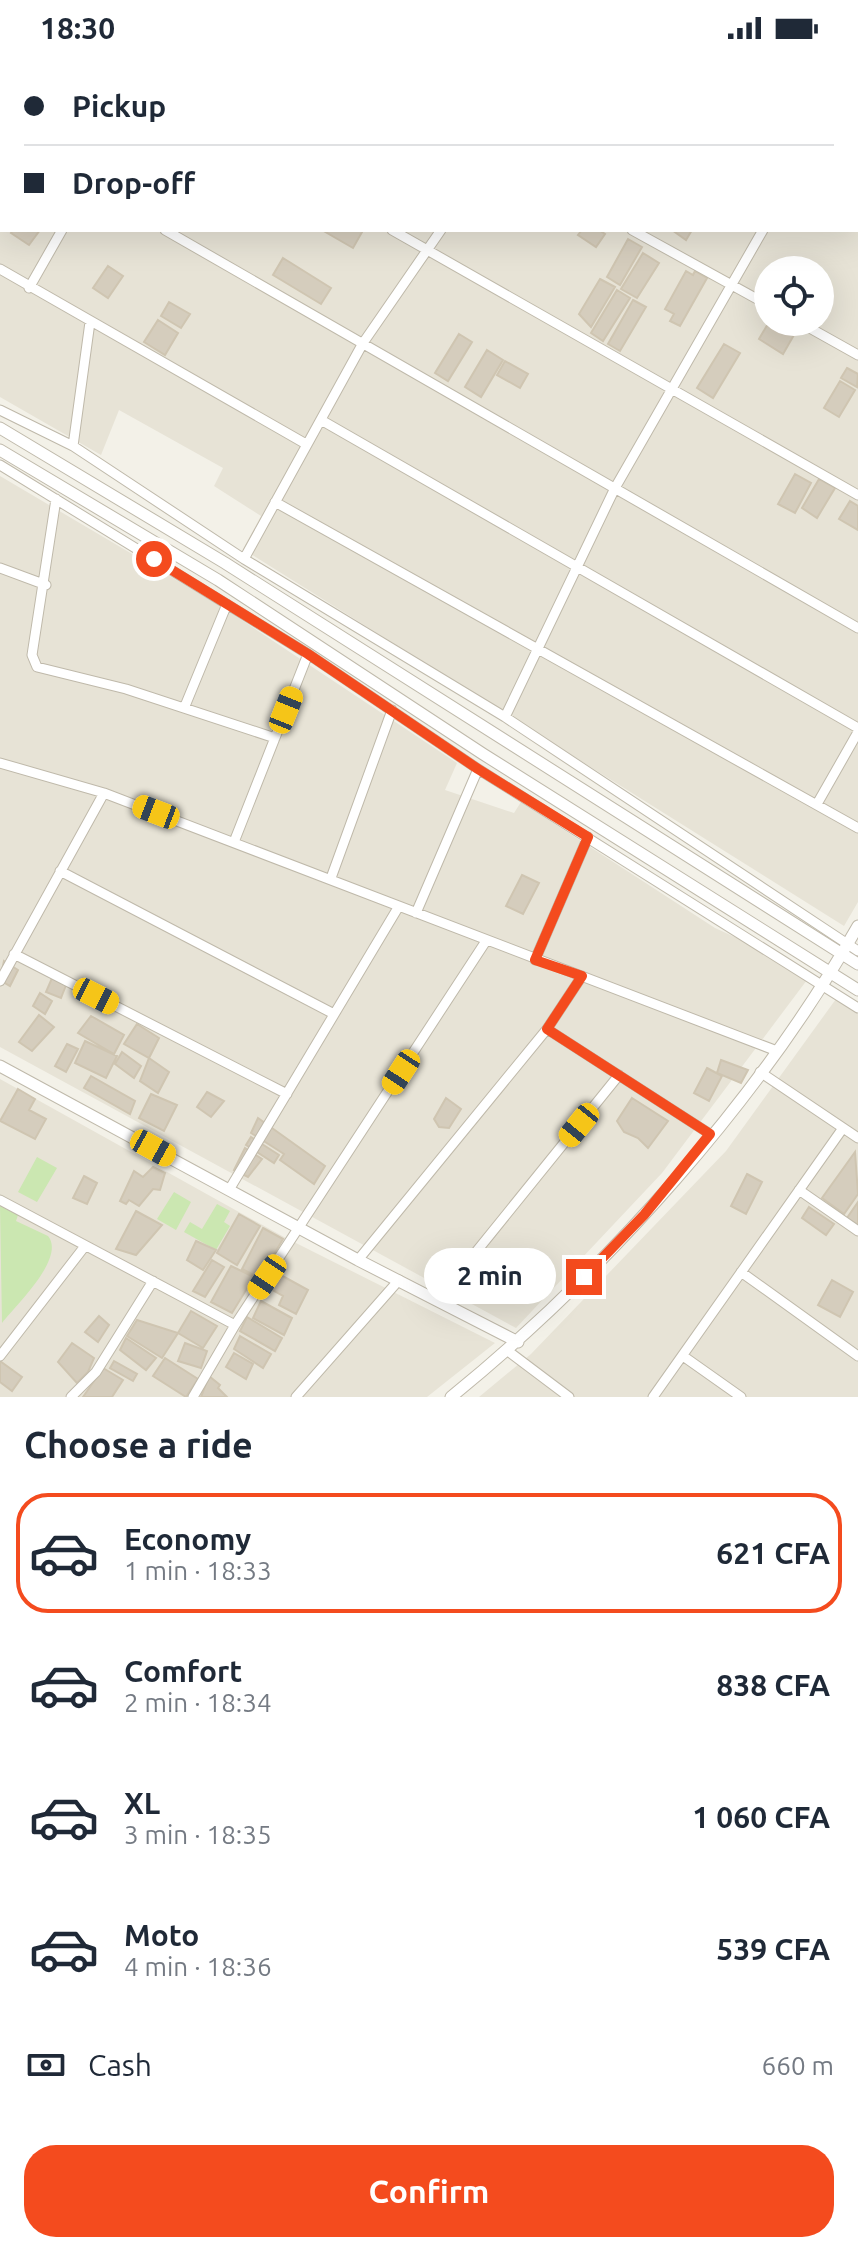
<!DOCTYPE html>
<meta charset="utf-8">
<style>
:root{--surface:#fff;--page:#f2f2f3;--text:#1f2937;--muted:#747a83;--line:#e0e1e3;--accent:#f44b1e}
body{margin:0;font-family:Ubuntu,sans-serif;background:var(--page);color:var(--text);height:100vh;display:flex;flex-direction:column;font-size:30px;white-space:nowrap}
*{box-sizing:border-box;margin:0}
p{font-size:26px;color:var(--muted)}
.icon{flex:none;width:44px;height:44px;fill:none;stroke:currentColor;stroke-width:2;stroke-linecap:round;stroke-linejoin:round}
.map{position:relative;height:1341px;overflow:hidden}
.side{display:flex;flex-direction:column;background:var(--surface);flex:1}
.side>*{flex:none}
.top-card{position:absolute;left:0px;top:0px;width:858px;height:176px;box-shadow:0 8px 32px #0002;display:grid;align-content:center;height:176px;padding:0 24px;background:var(--surface)}
.buttons{position:absolute;left:754px;top:200px;display:grid;gap:16px}
.buttons a{display:grid;place-items:center;width:80px;height:80px;border-radius:50%;background:var(--surface);box-shadow:0 8px 32px #0002;font-size:40px}
.end{position:absolute;width:36px;height:36px;margin:-18px;border:10px solid #f44b1e;background:#fff;box-shadow:0 0 0 4px #fff}
.from{border-radius:50%}
.bubble{position:absolute;height:56px;border-radius:28px;background:var(--surface);box-shadow:0 8px 32px #0002;font-size:26px;font-weight:700;line-height:56px;text-align:center}
.car{position:absolute;width:24px;height:48px;margin:-24px -12px;border-radius:10px;box-shadow:0 0 6px 2px #0007;background:linear-gradient(#f5c518 24%,#345 0 40%,#f5c518 0 76%,#345 0 86%,#f5c518 0)}
.top-card b{display:flex;align-items:center;gap:28px;height:76px;font-size:30px}
.top-card b+b{border-top:2px solid var(--line)}
.top-card i{width:20px;height:20px;background:var(--text)}
ul{padding:0;list-style:none}
li{display:flex;align-items:center;gap:24px;height:120px;margin:0 16px 12px;padding:0 8px;border:4px solid transparent;border-radius:32px}
li div{flex:1}
li b{display:block;font-size:30px}
li em{font-style:normal;font-weight:700}
li.current{border-color:var(--accent)}
li>.icon{width:72px;height:72px;stroke-width:1.5}
h2{padding:0 24px;font-size:36px;line-height:96px}
.pay{display:flex;align-items:center;gap:20px;height:88px;padding:0 24px;font-size:30px}
.pay p{margin-inline-start:auto}
.action{display:flex;gap:16px;margin-top:auto;padding:16px 24px}
.action a{flex:1;height:92px;border-radius:32px;background:var(--accent);color:#fff;font-size:32px;font-weight:700;line-height:92px;text-align:center}
.status{display:flex;justify-content:space-between;align-items:center;height:56px;padding:0 40px;background:var(--surface);direction:ltr}
.status svg{height:22px;fill:currentColor}
.map>svg:first-child{display:block}
.residential{fill:#e7e3d6;fill-rule:evenodd}
.green{fill:#cbe7b1}
.building{fill:#d5cdbd;stroke:#cfc5b1;stroke-width:2}
.lines{fill:none;stroke-linecap:round;stroke-linejoin:round}
.minor-casing{stroke:#bfb9aa;stroke-width:11}
.tertiary-casing{stroke:#bfb9aa;stroke-width:13}
.minor{stroke:#fff;stroke-width:9}
.tertiary{stroke:#fff;stroke-width:11}
.route{stroke:#f44b1e;stroke-width:10}
</style>
<div class="status"><b>18:30</b><svg viewBox="0 0 49 12"><path d="M0 12V9h3v3zM5 12V6h3v6zM10 12V3h3v9zM15 12V0h3v12zM26 1h20v11H26zM47 4h2v5h-2z"/></svg></div>
<div class="map">
<svg width="858" height="1341" viewBox="0 0 858 1341">
<rect width="100%" height="100%" fill="#f3f1e8"/>
<path class="residential" d="M0 0H858V846L844 870 243 493 261 460 214 430 223 412 119 354 101 399 0 341ZM2 2H856V174H2ZM768 214H820V266H768Z
M0 420 222 551 457 707 445 734 514 757 521 746 715 872 748 887 807 924 662 1117 516 1272 0 991Z
M836 943 858 958V1341H479L531 1298 726 1095Z
M0 1023 284 1181 495 1287 427 1341H0Z"/>
<path class="green" d="M37 1101 57 1112 37 1146 18 1136Z
M174 1136 191 1146 176 1174 157 1163Z
M217 1148 230 1155 224 1166 230 1170 216 1194 184 1176 190 1166 202 1173Z
M0 1150 18 1159 16 1165 48 1180C66 1202 16 1249 2 1267Z"/>
<path class="building" d="M13 174H40L29 189 11 177Z
M322 174H359L362 176 353 192Z
M582 174H599L605 178 596 191 578 179Z
M672 174H692L686 184Z
M628 183 642 191 620 229 607 221Z
M643 197 659 207 637 242 621 233Z
M283 202 331 232 321 248 273 219Z
M108 210 123 220 108 242 93 232Z
M686 215 693 219 695 215 707 222 680 270 670 265 674 258 665 253Z
M600 223 615 231 591 271 579 258Z
M617 234 630 242 603 285 591 277Z
M633 244 646 251 620 295 608 288Z
M169 246 190 258 181 272 161 260Z
M158 264 178 277 165 299 144 286Z
M769 266 794 279 783 298 759 283Z
M459 278 472 286 448 325 435 317Z
M724 288 740 297 713 342 697 332Z
M487 294 503 304 481 341 465 331Z
M505 305 528 318 520 332 497 319Z
M847 312 858 318 857 331 841 322Z
M840 325 855 334 839 361 824 352Z
M795 418 811 427 795 457 778 448Z
M819 423 835 432 817 462 802 452Z
M850 445 858 450V474L839 463Z
M522 819 539 827 523 858 506 850Z
M4 905 18 914 10 930 0 924Z
M52 922 66 929 61 942 46 936Z
M40 937 52 945 45 958 33 950Z
M39 959 54 971 32 995 19 986Z
M91 960 124 979 114 998 78 977Z
M137 968 159 982 149 1002 124 988Z
M85 985 117 1000 106 1022 75 1007Z
M67 988 78 993 66 1016 55 1010Z
M122 996 141 1010 134 1022 115 1008Z
M149 1002 169 1016 158 1037 140 1025Z
M721 1004 748 1014 741 1027 717 1017Z
M707 1012 722 1020 709 1045 694 1037Z
M91 1020 135 1045 130 1058 84 1032Z
M18 1033 35 1043 29 1054 46 1063 35 1083 0 1065Z
M207 1036 224 1045 211 1061 197 1051Z
M151 1038 177 1049 164 1075 139 1062Z
M446 1042 461 1053 449 1072 439 1071 434 1063Z
M632 1042 668 1065 648 1092 638 1082 624 1076 617 1065Z
M258 1062 325 1110 314 1128 280 1104 284 1098 251 1077Z
M251 1081 279 1099 274 1107 246 1089Z
M245 1092 262 1103 248 1121 234 1114Z
M855 1096 858 1138 844 1158 822 1142Z
M153 1111 165 1117 160 1134 153 1133 139 1150 129 1144 126 1148 120 1145 134 1115 143 1121Z
M747 1118 762 1126 746 1158 731 1150Z
M84 1120 97 1127 87 1148 73 1142Z
M858 1146V1169L847 1162Z
M809 1151 834 1168 826 1179 802 1162Z
M136 1155 162 1169 136 1199 116 1193Z
M239 1158 260 1170 237 1209 217 1197Z
M263 1172 283 1183 260 1222 242 1213Z
M196 1185 216 1194 203 1214 187 1204Z
M212 1204 224 1211 205 1241 193 1235Z
M231 1210 254 1221 232 1257 211 1246Z
M277 1217 308 1234 296 1258 279 1249 283 1240 269 1232Z
M832 1224 853 1236 840 1261 818 1249Z
M261 1245 292 1262 284 1279 253 1262Z
M191 1255 217 1270 203 1292 178 1277Z
M99 1260 109 1269 98 1286 85 1276Z
M247 1261 282 1282 275 1295 240 1275Z
M137 1264 178 1277 162 1302 127 1280Z
M240 1280 271 1298 263 1312 234 1293Z
M126 1282 156 1302 146 1314 120 1294Z
M72 1287 94 1302 88 1316 77 1327 58 1306Z
M185 1287 207 1295 201 1312 178 1305Z
M234 1297 253 1308 246 1323 226 1311Z
M165 1302 198 1323 186 1341 153 1320Z
M0 1305 22 1321 12 1335 0 1326Z
M114 1305 137 1318 133 1325 110 1312Z
M103 1312 123 1324 112 1341H83Z
M209 1320 220 1329 218 1332 227 1341H201Z"/>
<g class="lines">
<g class="minor-casing">
<path id="minor" d="M77 0 80 2
M554 0 558 2
M793 0 797 2
M160 2 161 0
M269 2 271 0
M394 2 395 0
M541 2 542 0
M856 11 858 7
M856 35 858 36
M0 68 2 70
M856 169 858 170
M165 174 858 572
M392 174 858 439
M632 174 768 249
M0 213 306 388
M29 232 62 174
M799 266 858 299
M0 354 73 390 244 503 505 661 858 895
M321 364 858 672
M73 390 90 266
M0 409 308 598 478 713 858 952
M56 443 32 599 37 611 126 633 275 682
M275 446 858 772
M244 503 363 287 441 174
M0 512 46 529
M185 650 227 548
M505 661 615 432 763 174
M0 707 104 737 777 995
M817 748 858 676
M234 786 308 598
M60 815 334 958
M331 822 392 654
M416 857 478 713
M14 898 287 1038
M535 904 588 781
M0 925 104 737
M547 973 710 1078
M760 1016 858 1082
M229 1134 399 850
M799 1134 858 1175
M0 1144 235 1269
M358 1204 547 973 582 920
M741 1216 858 1300
M438 1243 619 1019
M508 1295 569 1341
M0 1300 85 1190
M683 1300 741 1341
M71 1341 96 1316 153 1225
M193 1341 235 1269 486 885
M296 1341 399 1224
M653 1341 843 1072"/>
</g>
<g class="tertiary-casing">
<path id="tertiary" d="M0 372 225 507 858 908
M0 394 218 524 483 698 858 934
M0 1010 358 1204 518 1286
M451 1341C606 1215 759 1044 858 870"/>
</g>
<use href="#minor" class="minor"/>
<use href="#tertiary" class="tertiary"/>
</g>
<g class="lines">
<path class="route" d="M154 503 308 598 478 713 588 781 535 904 582 920 547 973 710 1078 644 1159 584 1221"/>
</g>
</svg>
<div class="buttons">
<a><svg class="icon" aria-label="locate" viewBox="0 0 24 24"><circle cx="12" cy="12" r="6"/><path d="M12 2v4M12 18v4M2 12h4M18 12h4"/></svg></a>
</div>
<i class="end from" style="left:154px;top:503px"></i>
<i class="end" style="left:584px;top:1221px"></i>
<div class="bubble" style="left:424px;top:1192px;width:132px">2 min</div>
<i class="car" style="left:286px;top:654px;rotate:22deg"></i>
<i class="car" style="left:156px;top:756px;rotate:291deg"></i>
<i class="car" style="left:96px;top:940px;rotate:117deg"></i>
<i class="car" style="left:401px;top:1016px;rotate:213deg"></i>
<i class="car" style="left:579px;top:1069px;rotate:219deg"></i>
<i class="car" style="left:153px;top:1092px;rotate:119deg"></i>
<i class="car" style="left:267px;top:1221px;rotate:214deg"></i>
<div class="top-card">
<b><i class="from"></i>Pickup</b>
<b><i></i>Drop-off</b>
</div>
</div>
<section class="side">
<h2>Choose a ride</h2>
<ul>
<li class="current"><svg class="icon" aria-label="car" viewBox="0 0 24 24"><path d="M5 17H2v-5l4-1 3-4h7l3 4 3 1v5h-3M9 17h6M6 11h13"/><circle cx="7" cy="17" r="2"/><circle cx="17" cy="17" r="2"/></svg><div><b>Economy</b><p>1 min · 18:33</p></div><em>621 CFA</em></li>
<li><svg class="icon" aria-label="car" viewBox="0 0 24 24"><path d="M5 17H2v-5l4-1 3-4h7l3 4 3 1v5h-3M9 17h6M6 11h13"/><circle cx="7" cy="17" r="2"/><circle cx="17" cy="17" r="2"/></svg><div><b>Comfort</b><p>2 min · 18:34</p></div><em>838 CFA</em></li>
<li><svg class="icon" aria-label="car" viewBox="0 0 24 24"><path d="M5 17H2v-5l4-1 3-4h7l3 4 3 1v5h-3M9 17h6M6 11h13"/><circle cx="7" cy="17" r="2"/><circle cx="17" cy="17" r="2"/></svg><div><b>XL</b><p>3 min · 18:35</p></div><em>1 060 CFA</em></li>
<li><svg class="icon" aria-label="car" viewBox="0 0 24 24"><path d="M5 17H2v-5l4-1 3-4h7l3 4 3 1v5h-3M9 17h6M6 11h13"/><circle cx="7" cy="17" r="2"/><circle cx="17" cy="17" r="2"/></svg><div><b>Moto</b><p>4 min · 18:36</p></div><em>539 CFA</em></li>
</ul>
<div class="pay"><svg class="icon" aria-label="cash" viewBox="0 0 24 24"><path d="M3 7h18v10H3z"/><circle cx="12" cy="12" r="2"/></svg>Cash<p>660 m</p></div>
<div class="action"><a>Confirm</a></div>
</section>
